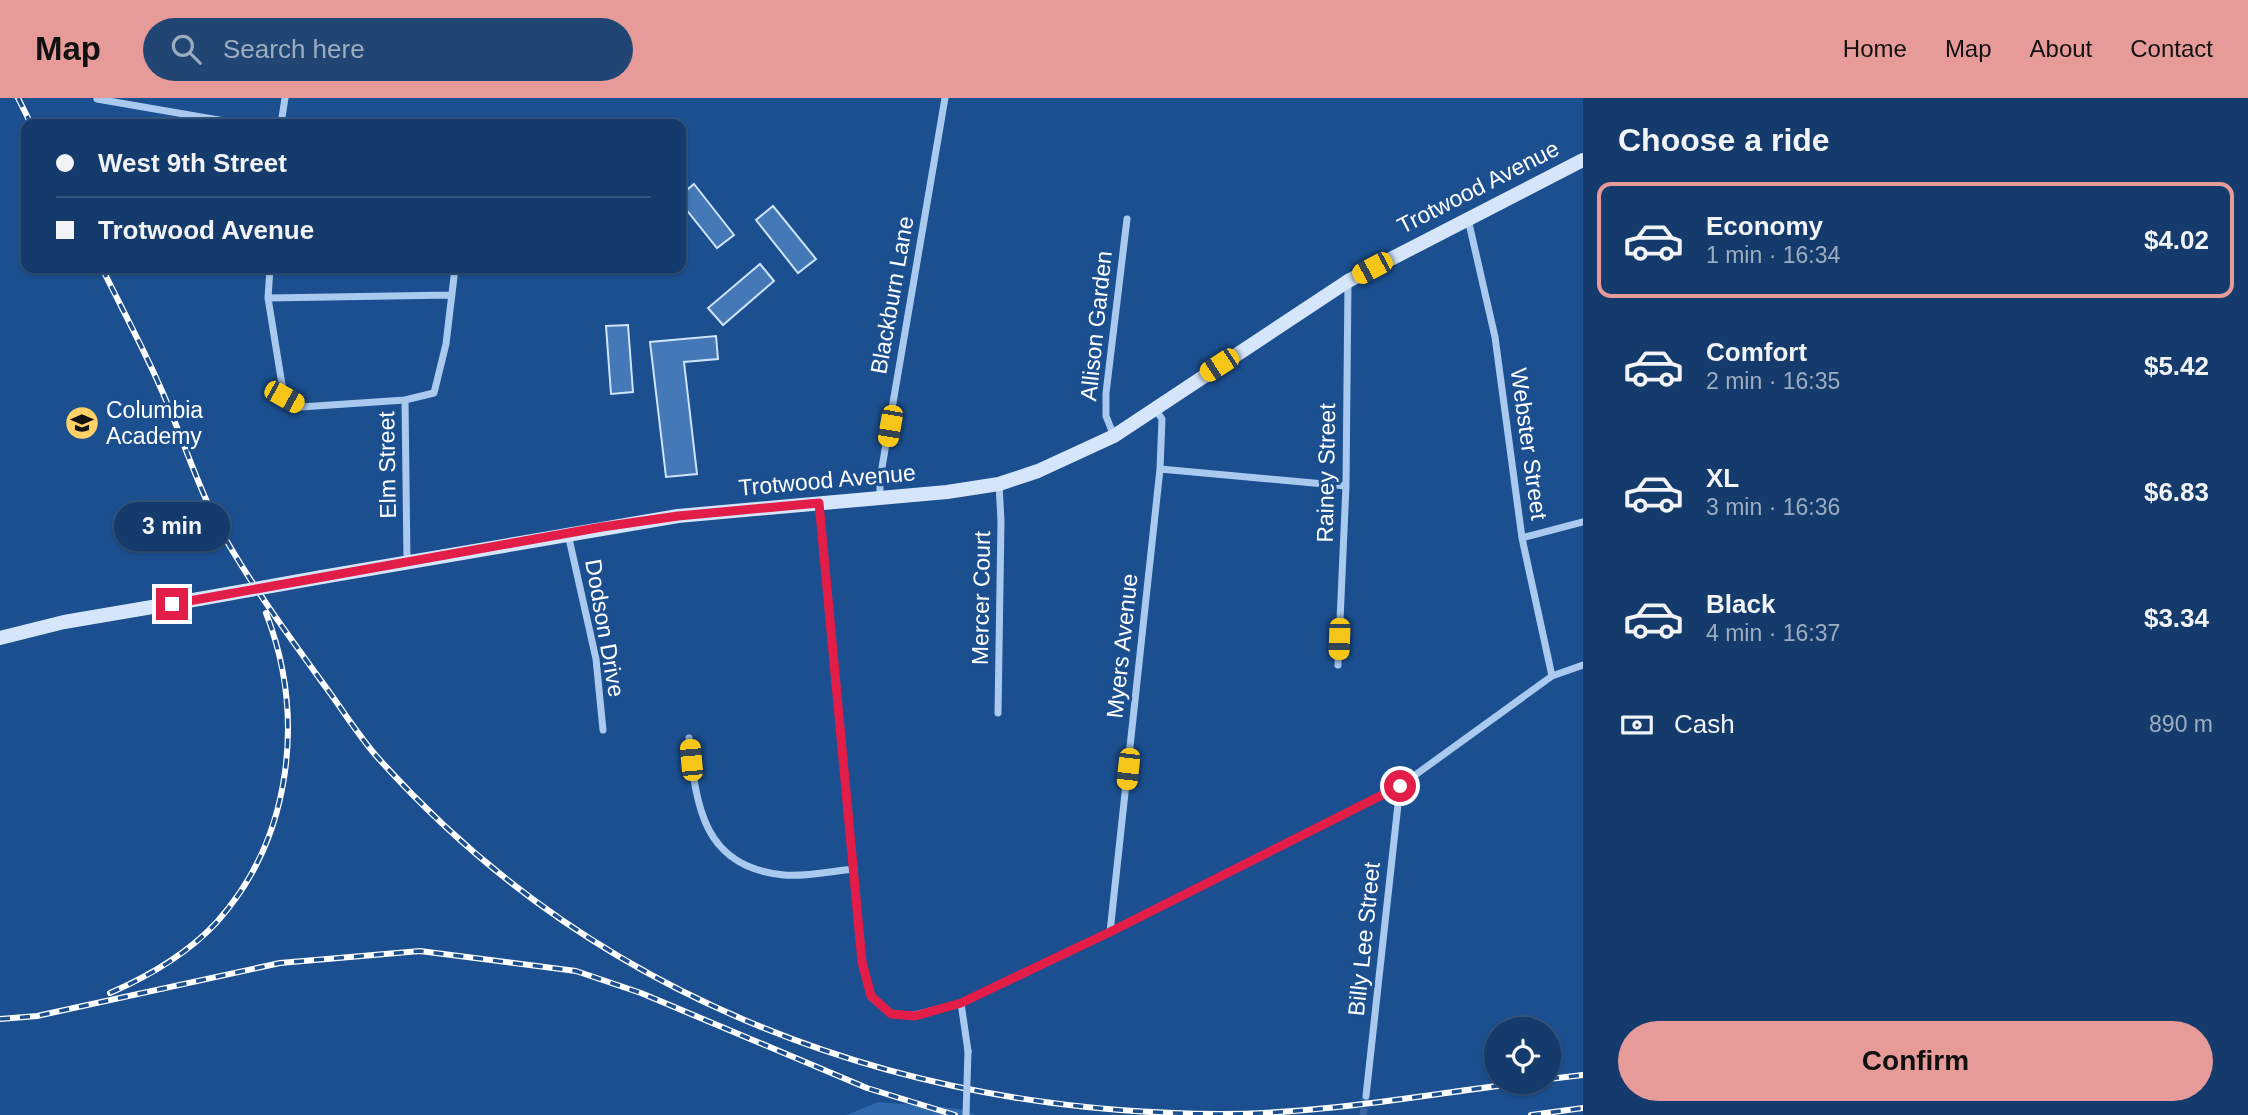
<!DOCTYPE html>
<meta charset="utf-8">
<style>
:root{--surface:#143b6b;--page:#214673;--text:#f1f3f6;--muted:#9dadc1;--line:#33557e;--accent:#e69b98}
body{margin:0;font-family:Arial,sans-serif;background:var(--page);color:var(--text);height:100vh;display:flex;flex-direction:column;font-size:26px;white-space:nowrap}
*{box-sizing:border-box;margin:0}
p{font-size:23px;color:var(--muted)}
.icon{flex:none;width:38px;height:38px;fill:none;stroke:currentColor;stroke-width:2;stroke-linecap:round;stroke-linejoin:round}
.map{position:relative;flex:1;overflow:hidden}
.details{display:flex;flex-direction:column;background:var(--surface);width:665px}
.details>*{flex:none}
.hud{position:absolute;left:21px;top:21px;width:665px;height:154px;border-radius:14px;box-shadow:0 2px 5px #0004,0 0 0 2px var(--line);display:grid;align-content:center;height:154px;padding:0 35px;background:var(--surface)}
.controls{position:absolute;left:1484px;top:919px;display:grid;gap:14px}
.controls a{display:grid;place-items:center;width:77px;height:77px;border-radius:50%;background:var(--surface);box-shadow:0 2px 5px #0004,0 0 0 2px var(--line);font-size:35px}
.end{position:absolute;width:32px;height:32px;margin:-16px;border:9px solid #e11d48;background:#fff;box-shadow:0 0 0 4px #fff}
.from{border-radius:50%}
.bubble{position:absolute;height:49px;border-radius:24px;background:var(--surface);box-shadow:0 2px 5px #0004,0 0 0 2px var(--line);font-size:23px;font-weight:700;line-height:49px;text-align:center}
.car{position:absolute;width:21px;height:42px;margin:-21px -10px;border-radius:9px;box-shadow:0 0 5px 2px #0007;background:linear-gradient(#f5c518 24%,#345 0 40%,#f5c518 0 76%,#345 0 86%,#f5c518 0)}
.hud b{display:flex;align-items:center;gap:24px;height:66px;font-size:26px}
.hud b+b{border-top:2px solid var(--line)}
.hud i{width:18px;height:18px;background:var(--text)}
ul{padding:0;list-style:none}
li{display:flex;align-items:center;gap:21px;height:116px;margin:0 14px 10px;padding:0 21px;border:4px solid transparent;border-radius:14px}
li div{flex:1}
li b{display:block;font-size:26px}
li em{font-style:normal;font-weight:700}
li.selected{border-color:var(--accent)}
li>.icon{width:63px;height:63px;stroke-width:1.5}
h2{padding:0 35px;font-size:32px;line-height:84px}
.pay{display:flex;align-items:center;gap:18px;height:77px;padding:0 35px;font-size:26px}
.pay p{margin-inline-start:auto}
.button{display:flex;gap:14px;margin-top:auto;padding:14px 35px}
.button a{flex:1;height:80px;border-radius:42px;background:var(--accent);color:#111;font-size:28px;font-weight:700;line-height:80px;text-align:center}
header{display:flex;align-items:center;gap:42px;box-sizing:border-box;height:98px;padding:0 35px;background:var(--accent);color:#111}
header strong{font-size:33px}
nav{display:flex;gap:38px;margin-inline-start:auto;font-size:24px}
.search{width:490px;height:63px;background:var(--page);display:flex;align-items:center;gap:18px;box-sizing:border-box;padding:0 24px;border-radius:38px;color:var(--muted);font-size:26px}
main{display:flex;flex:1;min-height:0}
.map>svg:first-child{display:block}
.green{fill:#2e69ad}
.building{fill:#4478b7;stroke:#cfe3fa;stroke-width:2}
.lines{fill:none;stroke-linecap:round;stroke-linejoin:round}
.street-tunnel{stroke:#3d69a0;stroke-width:7;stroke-dasharray:7 3.5;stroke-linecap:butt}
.street{stroke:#a9c9ee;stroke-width:7}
.secondary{stroke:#d6e6fa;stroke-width:14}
.rail-casing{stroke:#fff;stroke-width:6}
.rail{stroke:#1b4f8f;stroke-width:3.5;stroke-dasharray:10;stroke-linecap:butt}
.street-bridge{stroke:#a9c9ee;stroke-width:7}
.secondary-bridge{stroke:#d6e6fa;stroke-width:14}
.route{stroke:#e11d48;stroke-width:9}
.labels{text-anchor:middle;stroke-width:6;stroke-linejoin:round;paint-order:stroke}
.street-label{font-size:23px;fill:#fff;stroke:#1b4f8f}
.poi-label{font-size:23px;fill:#fff;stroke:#1b4f8f;text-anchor:start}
</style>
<header>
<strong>Map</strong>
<div class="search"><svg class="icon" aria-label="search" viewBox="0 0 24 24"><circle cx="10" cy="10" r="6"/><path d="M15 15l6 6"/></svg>Search here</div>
<nav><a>Home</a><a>Map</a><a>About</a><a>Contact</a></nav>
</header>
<main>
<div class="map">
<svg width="1583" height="1017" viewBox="0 0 1583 1017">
<rect width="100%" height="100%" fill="#1b4f8f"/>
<path class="green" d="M878 1004 960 1011 976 1017H847Z"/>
<path class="building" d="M694 86 734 137 717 150 681 105V97Z
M773 108 816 161 798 175 756 122Z
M760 166 774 183 723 227 708 210Z
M628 227 633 294 611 296 606 228Z
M716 238 718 261 684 264 697 376 666 379 650 244Z"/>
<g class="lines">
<path class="street-tunnel" d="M1363 1017 1366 998"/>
<path class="street" d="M97 1 242 26
M281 26 285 0
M1468 121 1495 239 1522 440 1552 578
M270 170 268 200 284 299 301 309 405 302
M268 200 452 197
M1114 338 1106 318V295L1127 121
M1160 371 1346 388
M880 400V381L945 0
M819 406 862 864 871 899 891 916 915 917 961 905 1110 834 1400 688 1552 578 1583 567
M568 436 596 561 603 632
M1522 440 1583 424
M407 463 405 302 434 295 446 246 455 170
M1338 567 1346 388 1348 183
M998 615 1001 423 999 386
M689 640C696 707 702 769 784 777 806 779 832 773 854 771
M1110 834 1160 371 1162 321 1155 311
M961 905 968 953
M1366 998 1400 688"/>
<path class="secondary" d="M322 479 678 418 947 394 999 386 1038 373 1114 338 1348 183 1583 62
M0 540 64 524 199 501"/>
<g class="rail-casing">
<path id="rail" d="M18 0 31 26
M102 170C122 211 144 251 162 293 185 345 202 403 232 452 262 502 296 548 330 595 346 617 361 641 379 661 596 903 900 1015 1221 1016 1325 1016 1427 996 1529 984
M110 895C149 878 186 857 216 825 292 741 306 618 266 515
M0 921 37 918 280 865 420 853 576 873 641 895 867 990 955 1017
M1549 981 1583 977
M1531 1017 1583 1010"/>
</g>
<use href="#rail" class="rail"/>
<path class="street-bridge" d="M966 1017 968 953"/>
<path class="secondary-bridge" d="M199 501 322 479"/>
</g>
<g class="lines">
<path class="route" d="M172 506 602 429 678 418 819 405 862 864 871 898 891 916 915 918 961 905 1110 834 1400 688"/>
</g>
<defs>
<g id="school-disc" transform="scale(1.75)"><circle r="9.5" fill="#ffd166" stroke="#1b4f8f"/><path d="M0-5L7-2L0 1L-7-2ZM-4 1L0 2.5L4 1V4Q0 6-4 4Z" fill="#111"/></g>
</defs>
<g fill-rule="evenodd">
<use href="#school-disc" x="82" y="325"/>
</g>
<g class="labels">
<g class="street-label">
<text transform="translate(1478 89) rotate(-27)" y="8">Trotwood Avenue</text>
<text transform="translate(892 197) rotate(-80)" y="8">Blackburn Lane</text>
<text transform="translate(1096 228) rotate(-84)" y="8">Allison Garden</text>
<text transform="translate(1529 346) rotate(82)" y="8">Webster Street</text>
<text transform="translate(387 367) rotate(-91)" y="8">Elm Street</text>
<text transform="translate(1326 375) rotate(-89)" y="8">Rainey Street</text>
<text transform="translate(827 382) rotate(-5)" y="8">Trotwood Avenue</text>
<text transform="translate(981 500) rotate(-89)" y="8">Mercer Court</text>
<text transform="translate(605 530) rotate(80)" y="8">Dodson Drive</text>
<text transform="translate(1122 548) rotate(-84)" y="8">Myers Avenue</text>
<text transform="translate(1364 841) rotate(-84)" y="8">Billy Lee Street</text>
</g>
<g class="poi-label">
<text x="106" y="320">Columbia<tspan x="106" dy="26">Academy</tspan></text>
</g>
</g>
</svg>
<div class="controls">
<a><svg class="icon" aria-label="locate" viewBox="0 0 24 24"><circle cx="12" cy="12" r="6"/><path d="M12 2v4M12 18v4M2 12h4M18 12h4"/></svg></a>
</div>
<i class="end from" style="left:1400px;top:688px"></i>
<i class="end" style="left:172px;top:506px"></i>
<div class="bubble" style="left:114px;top:404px;width:116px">3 min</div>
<i class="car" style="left:1372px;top:170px;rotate:242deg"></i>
<i class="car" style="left:1219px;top:267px;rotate:237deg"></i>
<i class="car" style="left:284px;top:299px;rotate:119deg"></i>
<i class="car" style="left:890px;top:328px;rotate:190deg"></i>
<i class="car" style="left:1339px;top:541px;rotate:182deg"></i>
<i class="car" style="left:691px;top:662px;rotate:355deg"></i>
<i class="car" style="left:1128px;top:671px;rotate:186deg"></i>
<div class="hud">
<b><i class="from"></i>West 9th Street</b>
<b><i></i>Trotwood Avenue</b>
</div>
</div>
<section class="details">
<h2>Choose a ride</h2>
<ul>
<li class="selected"><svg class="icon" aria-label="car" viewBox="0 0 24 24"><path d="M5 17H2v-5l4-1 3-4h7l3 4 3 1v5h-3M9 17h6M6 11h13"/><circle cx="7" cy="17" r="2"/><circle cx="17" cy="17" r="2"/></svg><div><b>Economy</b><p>1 min · 16:34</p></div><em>$4.02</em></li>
<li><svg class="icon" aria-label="car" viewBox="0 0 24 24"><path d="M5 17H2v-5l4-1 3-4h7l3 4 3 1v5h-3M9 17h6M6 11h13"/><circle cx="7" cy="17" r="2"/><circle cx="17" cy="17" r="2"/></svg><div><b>Comfort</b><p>2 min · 16:35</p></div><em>$5.42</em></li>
<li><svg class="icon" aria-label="car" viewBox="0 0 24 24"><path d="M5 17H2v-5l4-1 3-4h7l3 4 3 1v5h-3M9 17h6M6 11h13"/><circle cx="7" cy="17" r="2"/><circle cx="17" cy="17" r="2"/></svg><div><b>XL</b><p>3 min · 16:36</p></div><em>$6.83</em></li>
<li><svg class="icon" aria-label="car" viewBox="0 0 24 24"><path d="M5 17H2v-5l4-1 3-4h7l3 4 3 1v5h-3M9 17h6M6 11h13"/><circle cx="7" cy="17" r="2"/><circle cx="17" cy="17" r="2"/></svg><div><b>Black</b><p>4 min · 16:37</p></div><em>$3.34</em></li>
</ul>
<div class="pay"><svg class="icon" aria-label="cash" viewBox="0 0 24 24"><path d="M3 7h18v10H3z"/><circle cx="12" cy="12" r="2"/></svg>Cash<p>890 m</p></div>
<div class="button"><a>Confirm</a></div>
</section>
</main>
